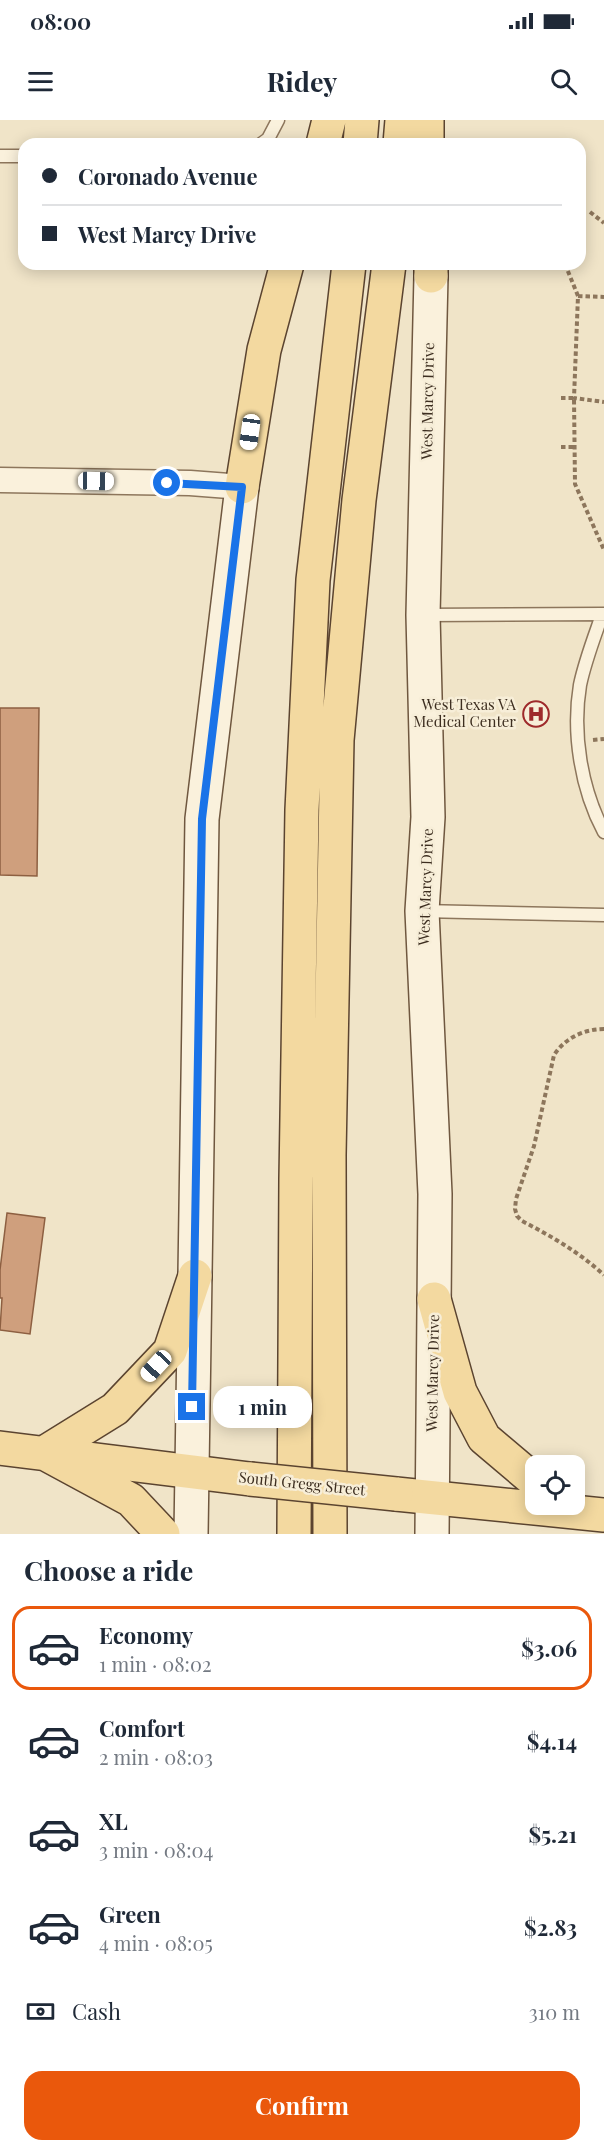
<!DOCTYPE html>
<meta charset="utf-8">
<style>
:root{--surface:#fff;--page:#f2f2f3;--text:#1f2937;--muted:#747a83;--line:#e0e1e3;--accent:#ea580c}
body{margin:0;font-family:"Playfair Display",serif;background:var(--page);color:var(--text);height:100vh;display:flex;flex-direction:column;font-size:22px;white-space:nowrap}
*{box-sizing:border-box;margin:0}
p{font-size:20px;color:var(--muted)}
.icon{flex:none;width:33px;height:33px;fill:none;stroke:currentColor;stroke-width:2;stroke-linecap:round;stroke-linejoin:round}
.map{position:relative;height:1414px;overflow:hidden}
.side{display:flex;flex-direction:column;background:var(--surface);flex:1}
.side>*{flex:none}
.guide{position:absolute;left:18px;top:18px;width:568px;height:132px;border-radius:18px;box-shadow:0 3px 15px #0003;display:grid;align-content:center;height:132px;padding:0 24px;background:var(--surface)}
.controls{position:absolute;left:525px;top:1335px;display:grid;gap:12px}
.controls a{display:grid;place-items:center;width:60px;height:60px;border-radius:12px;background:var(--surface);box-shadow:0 3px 15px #0003;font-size:30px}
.end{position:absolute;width:27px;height:27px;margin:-14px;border:8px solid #1a73e8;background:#fff;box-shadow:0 0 0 3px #fff}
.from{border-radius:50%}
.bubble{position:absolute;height:42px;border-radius:18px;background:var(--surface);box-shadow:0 3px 15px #0003;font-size:20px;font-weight:700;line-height:42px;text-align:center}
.car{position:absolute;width:18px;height:36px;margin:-18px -9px;border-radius:8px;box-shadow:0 0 4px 2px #0007;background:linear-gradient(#fff 24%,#345 0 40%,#fff 0 76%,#345 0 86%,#fff 0)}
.guide b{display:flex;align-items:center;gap:21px;height:57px;font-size:22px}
.guide b+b{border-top:2px solid var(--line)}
.guide i{width:15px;height:15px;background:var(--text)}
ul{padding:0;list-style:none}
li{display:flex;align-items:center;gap:18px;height:84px;margin:0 12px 9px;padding:0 12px;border:3px solid transparent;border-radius:18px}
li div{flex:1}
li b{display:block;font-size:22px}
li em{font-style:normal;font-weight:700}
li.active{border-color:var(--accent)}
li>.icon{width:54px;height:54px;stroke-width:1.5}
h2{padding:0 24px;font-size:27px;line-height:72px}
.pay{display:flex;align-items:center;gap:15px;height:66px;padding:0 24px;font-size:22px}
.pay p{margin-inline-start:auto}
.button{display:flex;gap:12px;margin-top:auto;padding:12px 24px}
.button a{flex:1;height:69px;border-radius:18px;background:var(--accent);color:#fff;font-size:24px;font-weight:700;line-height:69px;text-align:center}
.status{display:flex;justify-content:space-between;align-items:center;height:42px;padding:0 30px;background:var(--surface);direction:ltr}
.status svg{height:16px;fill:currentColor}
header{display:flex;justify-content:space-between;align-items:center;height:78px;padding:0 24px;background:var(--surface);font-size:27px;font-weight:700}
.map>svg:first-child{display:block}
.building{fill:#cf9f7d;stroke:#8d5f41;stroke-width:1.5}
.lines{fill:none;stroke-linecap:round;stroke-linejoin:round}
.lane-casing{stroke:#8d765c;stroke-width:15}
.street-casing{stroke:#8d765c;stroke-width:27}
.secondary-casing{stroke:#6f573f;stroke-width:36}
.primary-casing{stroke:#5b4430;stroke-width:36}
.path{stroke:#8d765c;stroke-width:4;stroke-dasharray:4.5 3;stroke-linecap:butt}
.lane{stroke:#faf1dc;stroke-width:12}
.street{stroke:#faf1dc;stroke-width:24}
.secondary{stroke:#faf1dc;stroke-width:33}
.primary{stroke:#f3d9a0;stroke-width:33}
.primary-bridge-casing{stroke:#5b4430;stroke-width:36;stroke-linecap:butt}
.primary-bridge{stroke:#f3d9a0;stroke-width:33}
.route{stroke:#1a73e8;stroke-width:8}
.labels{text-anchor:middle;stroke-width:5;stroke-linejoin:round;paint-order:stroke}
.street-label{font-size:15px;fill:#3d2e20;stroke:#f7eed8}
.poi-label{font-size:15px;fill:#3d2e20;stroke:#f7eed8;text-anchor:end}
</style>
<div class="status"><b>08:00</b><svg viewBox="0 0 49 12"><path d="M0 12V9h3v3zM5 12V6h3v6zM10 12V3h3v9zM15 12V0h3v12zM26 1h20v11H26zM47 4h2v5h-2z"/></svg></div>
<header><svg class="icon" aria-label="menu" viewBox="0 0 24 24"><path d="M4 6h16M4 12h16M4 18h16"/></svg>Ridey<svg class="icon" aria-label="search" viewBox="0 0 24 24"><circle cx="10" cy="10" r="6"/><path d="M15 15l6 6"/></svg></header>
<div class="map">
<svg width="604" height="1414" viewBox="0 0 604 1414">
<rect width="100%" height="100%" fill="#f0e4c8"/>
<path class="building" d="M0 588H39L37 756 0 755Z
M7 1093 45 1098 30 1214 0 1210 2 1178H0V1150Z"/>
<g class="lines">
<g class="lane-casing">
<path id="lane" d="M261 24 268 19 278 0
M0 36H24
M425 495 604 494
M602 495C594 518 585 541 580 565 572 613 581 669 604 712
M422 791 604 795"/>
</g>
<g class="street-casing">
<path id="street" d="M0 360 190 363 242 367"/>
</g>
<g class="secondary-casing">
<path id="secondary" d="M431 156 423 495 428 697 422 791 435 1074 432 1414
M191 1414 202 699 242 367"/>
</g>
<g class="primary-casing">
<path id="primary" d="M427 0V24
M323 24 329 0
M360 24 362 0
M400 24 402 0
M431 144V156
M242 367 264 230 287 144
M434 1179 460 1272 484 1318 536 1362
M0 1328 250 1359
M396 1374 604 1395
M163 1414 131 1380 44 1333 115 1289 170 1231 195 1156
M294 1414 296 1059 302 690 313 460 349 144
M330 1414 329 1035 337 620 359 380 389 144"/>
</g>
<path class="path" d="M590 92 604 103
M565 144 578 176 574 278 604 282
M578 176 604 177
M561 278H574L575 364 604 430
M561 327H575
M593 620 604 619
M604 909C584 909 565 918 554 935L534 1026 516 1079 515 1089 517 1096 522 1101C551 1116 579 1132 604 1155"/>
<use href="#lane" class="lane"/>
<use href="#street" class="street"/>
<use href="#secondary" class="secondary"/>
<use href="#primary" class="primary"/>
<g class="primary-bridge-casing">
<path id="primary-bridge" d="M250 1359 396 1374"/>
</g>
<use href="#primary-bridge" class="primary-bridge"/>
</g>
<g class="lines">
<path class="route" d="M167 363 242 367 202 699 192 1287"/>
</g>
<defs>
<g id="hospital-ring" transform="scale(1.35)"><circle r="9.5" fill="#f7eed8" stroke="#9e2a2b" stroke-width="1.5"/><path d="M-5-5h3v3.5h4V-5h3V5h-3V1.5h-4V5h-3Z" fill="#9e2a2b"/></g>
</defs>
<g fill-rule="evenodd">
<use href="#hospital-ring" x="536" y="594"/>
</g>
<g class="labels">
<g class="street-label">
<text transform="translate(428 281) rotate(-89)" y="5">West Marcy Drive</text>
<text transform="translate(426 767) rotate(-88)" y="5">West Marcy Drive</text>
<text transform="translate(433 1253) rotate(-89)" y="5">West Marcy Drive</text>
<text transform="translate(302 1364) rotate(6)" y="5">South Gregg Street</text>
</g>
<g class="poi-label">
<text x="516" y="590">West Texas VA<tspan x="516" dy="17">Medical Center</tspan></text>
</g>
</g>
</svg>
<div class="controls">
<a><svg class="icon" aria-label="locate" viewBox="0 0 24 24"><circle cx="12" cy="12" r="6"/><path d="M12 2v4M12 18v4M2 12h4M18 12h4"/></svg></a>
</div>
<i class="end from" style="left:167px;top:363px"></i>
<i class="end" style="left:192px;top:1287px"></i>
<div class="bubble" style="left:213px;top:1266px;width:99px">1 min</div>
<i class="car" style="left:250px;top:312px;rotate:188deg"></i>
<i class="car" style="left:96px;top:361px;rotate:91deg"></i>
<i class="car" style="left:156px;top:1246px;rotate:223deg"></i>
<div class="guide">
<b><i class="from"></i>Coronado Avenue</b>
<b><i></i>West Marcy Drive</b>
</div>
</div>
<section class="side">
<h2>Choose a ride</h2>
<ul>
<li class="active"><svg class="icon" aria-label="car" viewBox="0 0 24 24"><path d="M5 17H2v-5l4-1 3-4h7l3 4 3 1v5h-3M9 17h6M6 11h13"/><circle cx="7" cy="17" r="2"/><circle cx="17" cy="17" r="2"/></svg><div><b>Economy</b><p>1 min · 08:02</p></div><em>$3.06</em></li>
<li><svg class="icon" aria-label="car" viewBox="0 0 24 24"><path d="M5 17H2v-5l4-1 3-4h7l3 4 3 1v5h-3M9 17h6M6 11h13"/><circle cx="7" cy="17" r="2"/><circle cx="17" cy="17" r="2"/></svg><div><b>Comfort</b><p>2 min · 08:03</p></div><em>$4.14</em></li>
<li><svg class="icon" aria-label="car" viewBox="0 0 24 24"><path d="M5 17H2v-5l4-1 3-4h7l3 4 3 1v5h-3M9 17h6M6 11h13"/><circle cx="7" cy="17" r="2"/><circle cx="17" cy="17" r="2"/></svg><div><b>XL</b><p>3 min · 08:04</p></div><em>$5.21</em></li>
<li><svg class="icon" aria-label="car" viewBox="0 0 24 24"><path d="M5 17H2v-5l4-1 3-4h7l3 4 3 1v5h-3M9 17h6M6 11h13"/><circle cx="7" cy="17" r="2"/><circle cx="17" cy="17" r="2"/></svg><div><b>Green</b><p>4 min · 08:05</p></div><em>$2.83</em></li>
</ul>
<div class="pay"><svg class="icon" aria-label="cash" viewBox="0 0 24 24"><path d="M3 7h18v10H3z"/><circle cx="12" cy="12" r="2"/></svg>Cash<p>310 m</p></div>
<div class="button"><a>Confirm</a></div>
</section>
